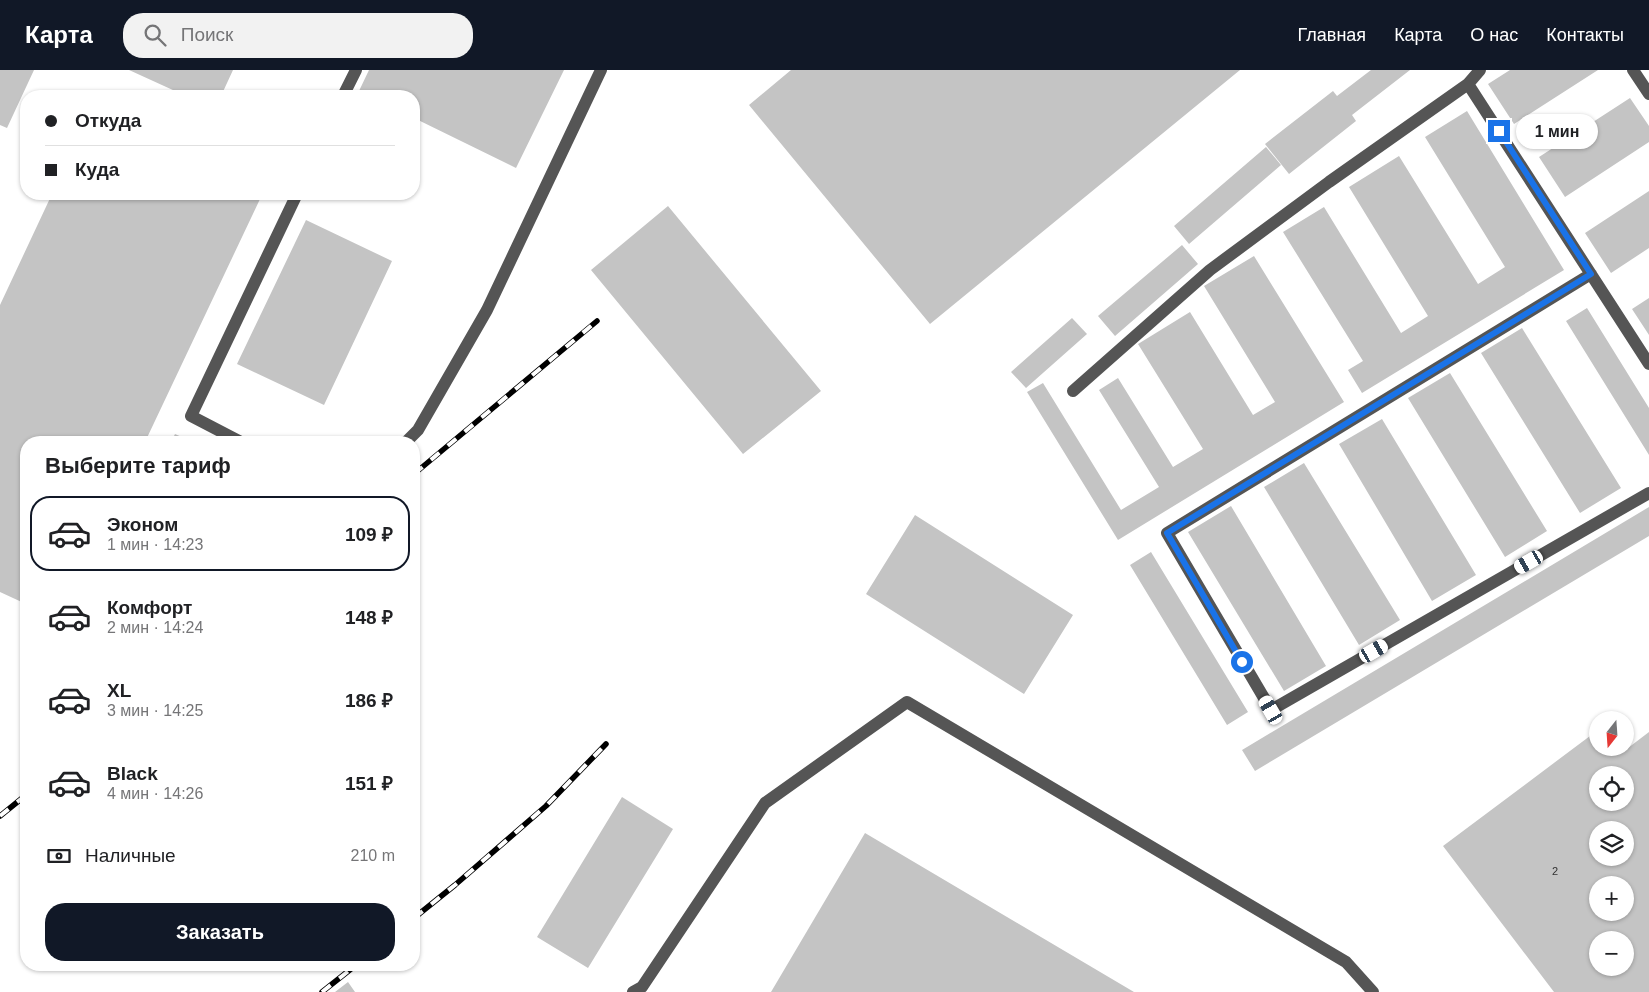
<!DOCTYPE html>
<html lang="ru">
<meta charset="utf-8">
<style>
:root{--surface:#fff;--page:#f2f2f2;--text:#202124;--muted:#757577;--line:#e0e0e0;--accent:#111827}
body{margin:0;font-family:Arial,sans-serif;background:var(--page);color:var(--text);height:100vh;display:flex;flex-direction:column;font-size:19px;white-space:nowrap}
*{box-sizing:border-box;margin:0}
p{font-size:16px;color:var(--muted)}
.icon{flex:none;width:28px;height:28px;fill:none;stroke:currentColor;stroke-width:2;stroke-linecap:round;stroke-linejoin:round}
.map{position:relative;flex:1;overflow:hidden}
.sheet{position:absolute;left:20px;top:366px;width:400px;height:535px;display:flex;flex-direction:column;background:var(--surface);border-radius:20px;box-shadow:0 1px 4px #0004}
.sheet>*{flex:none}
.banner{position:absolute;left:20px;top:20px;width:400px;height:110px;border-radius:20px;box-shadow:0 1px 4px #0004;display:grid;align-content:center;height:110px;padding:0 25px;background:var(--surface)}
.needle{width:32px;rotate:197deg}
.controls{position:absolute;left:1589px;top:641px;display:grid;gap:10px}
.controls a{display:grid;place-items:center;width:45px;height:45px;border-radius:50%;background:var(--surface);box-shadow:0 1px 4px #0004;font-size:25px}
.end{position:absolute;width:22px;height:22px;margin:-11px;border:6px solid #1a73e8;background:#fff;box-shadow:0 0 0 2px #fff}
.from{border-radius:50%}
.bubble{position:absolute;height:35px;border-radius:18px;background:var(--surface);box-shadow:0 1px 4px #0004;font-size:16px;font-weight:700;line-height:35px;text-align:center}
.car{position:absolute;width:15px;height:30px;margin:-15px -8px;border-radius:6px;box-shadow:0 0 4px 1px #0007;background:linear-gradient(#fff 24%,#345 0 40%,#fff 0 76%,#345 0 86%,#fff 0)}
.banner b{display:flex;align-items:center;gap:18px;height:48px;font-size:19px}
.banner b+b{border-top:1px solid var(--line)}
.banner i{width:12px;height:12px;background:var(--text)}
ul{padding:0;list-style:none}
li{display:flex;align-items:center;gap:15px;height:75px;margin:0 10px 8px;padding:0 15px;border:2px solid transparent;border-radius:20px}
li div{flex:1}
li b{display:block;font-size:19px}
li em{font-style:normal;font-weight:700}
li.selected{border-color:var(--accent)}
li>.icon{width:45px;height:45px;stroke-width:1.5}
h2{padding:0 25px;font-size:22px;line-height:60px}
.pay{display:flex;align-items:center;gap:12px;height:55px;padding:0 25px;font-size:19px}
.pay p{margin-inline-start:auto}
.button{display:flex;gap:10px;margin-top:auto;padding:10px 25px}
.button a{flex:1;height:58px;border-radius:20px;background:var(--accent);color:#fff;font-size:20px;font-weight:700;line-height:58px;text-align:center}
header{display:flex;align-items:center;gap:30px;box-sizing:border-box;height:70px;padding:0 25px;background:var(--accent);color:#fff}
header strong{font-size:24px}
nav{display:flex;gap:28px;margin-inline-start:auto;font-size:18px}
.search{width:350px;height:45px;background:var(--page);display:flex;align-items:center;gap:12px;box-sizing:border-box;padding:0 18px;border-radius:20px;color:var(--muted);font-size:19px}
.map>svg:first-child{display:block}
.building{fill:#c4c4c4;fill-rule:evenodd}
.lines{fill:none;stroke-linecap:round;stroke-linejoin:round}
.minor{stroke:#555;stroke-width:12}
.rail-casing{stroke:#000;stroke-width:5.5}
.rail{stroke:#fff;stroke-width:4;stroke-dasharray:11;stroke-linecap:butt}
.route{stroke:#1a73e8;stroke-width:6}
.labels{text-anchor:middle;stroke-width:5;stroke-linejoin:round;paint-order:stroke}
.number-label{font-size:11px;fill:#313131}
</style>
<header>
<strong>Карта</strong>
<div class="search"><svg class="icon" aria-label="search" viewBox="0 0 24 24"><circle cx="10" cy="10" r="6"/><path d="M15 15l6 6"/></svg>Поиск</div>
<nav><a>Главная</a><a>Карта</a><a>О нас</a><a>Контакты</a></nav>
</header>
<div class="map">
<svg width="1649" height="922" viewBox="0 0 1649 922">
<rect width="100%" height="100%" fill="#fff"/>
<path class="building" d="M0 0H34L7 58 0 55Z
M129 0H233L221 26H186Z
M369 0H564L516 98 414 48V26H369L359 21Z
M791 0H1240L930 254 749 35Z
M1371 0H1410L1352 45 1356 51 1289 104 1265 74 1333 21 1337 26Z
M1510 0H1598L1514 54 1488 14Z
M1630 28 1649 56V72L1565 127 1539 87Z
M1467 41 1564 200 1362 323 1348 300 1363 291 1283 162 1324 137 1401 263 1428 246 1349 117 1399 86 1478 214 1505 197 1425 67Z
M1266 77 1281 95 1189 174 1174 156Z
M1649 121V178L1611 203 1585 163Z
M52 124H248L260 129 145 372H26V534L0 522V235Z
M668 136 821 321 743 384 591 200Z
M306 150 392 191 324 335 237 294Z
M1182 175 1198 194 1115 266 1098 246Z
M1254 186 1344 332 1118 470 1027 322 1043 313 1121 440 1159 417 1099 320 1118 308 1173 397 1203 379 1138 274 1190 242 1253 345 1275 332 1204 216Z
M1649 228V265L1632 239Z
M1587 238 1649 338V385L1566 251Z
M1072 248 1087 264 1026 318 1011 302Z
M1522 258 1621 418 1580 443 1481 283Z
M1450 303 1547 461 1505 487 1408 328Z
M1382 349 1476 505 1432 531 1339 374Z
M175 364 193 372H171Z
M1304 393 1400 550 1359 575 1264 417Z
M1231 436 1326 596 1284 621 1188 462Z
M1649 437V466L1255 701 1242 680Z
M915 445 1073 545 1024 624 866 524Z
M1151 482 1248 642 1227 655 1130 495Z
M1598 660V678H1625V674L1628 678 1649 662V922H1554L1443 776ZM1598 705H1625V732H1598ZM1598 760H1625V788H1598ZM1598 815H1625V842H1598ZM1598 870H1625V898H1598Z
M622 727 673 759 588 898 537 867Z
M865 763 1134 922H771Z
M348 912 355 922H335Z"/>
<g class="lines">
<path class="minor" d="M1633 0 1649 24
M1468 14 1480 0
M343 26 356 0
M1591 204 1167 463 1271 640 1649 423
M1073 321 1210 200 1329 112 1468 14 1649 294
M241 372 191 346 297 124
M406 372 418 360 487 240 601 0
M633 922 642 917 765 733 907 632 1346 892 1373 922"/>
<g class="rail-casing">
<path id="rail" d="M414 404 597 251
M0 746 26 725
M414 848 455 815 546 736 606 674
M322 922 356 895"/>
</g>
<use href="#rail" class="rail"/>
</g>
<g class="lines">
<path class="route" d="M1242 592 1167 463 1591 204 1499 61"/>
</g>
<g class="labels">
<g class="number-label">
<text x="1555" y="805">2</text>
</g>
</g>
</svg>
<div class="controls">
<a><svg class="needle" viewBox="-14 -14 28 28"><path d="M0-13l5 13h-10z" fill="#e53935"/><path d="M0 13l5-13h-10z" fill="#757577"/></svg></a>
<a><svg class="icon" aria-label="locate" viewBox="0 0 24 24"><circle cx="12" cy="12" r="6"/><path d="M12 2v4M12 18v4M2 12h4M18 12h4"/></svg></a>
<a><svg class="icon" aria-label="layers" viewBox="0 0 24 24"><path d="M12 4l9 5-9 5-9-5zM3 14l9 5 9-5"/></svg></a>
<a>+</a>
<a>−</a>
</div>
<i class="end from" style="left:1242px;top:592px"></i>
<i class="end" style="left:1499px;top:61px"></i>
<div class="bubble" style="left:1516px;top:44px;width:82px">1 мин</div>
<i class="car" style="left:1529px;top:492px;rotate:240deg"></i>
<i class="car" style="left:1374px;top:581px;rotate:60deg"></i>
<i class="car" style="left:1271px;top:640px;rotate:330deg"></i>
<div class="banner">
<b><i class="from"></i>Откуда</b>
<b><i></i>Куда</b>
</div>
<section class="sheet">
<h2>Выберите тариф</h2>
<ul>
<li class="selected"><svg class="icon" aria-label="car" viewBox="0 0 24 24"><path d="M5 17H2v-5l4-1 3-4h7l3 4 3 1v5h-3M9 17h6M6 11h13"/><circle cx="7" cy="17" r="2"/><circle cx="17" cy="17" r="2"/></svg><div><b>Эконом</b><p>1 мин · 14:23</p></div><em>109 ₽</em></li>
<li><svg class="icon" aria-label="car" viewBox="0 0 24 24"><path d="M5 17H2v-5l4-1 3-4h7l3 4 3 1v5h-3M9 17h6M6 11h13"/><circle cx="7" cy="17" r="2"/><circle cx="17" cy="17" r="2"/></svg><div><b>Комфорт</b><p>2 мин · 14:24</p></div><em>148 ₽</em></li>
<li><svg class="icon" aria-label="car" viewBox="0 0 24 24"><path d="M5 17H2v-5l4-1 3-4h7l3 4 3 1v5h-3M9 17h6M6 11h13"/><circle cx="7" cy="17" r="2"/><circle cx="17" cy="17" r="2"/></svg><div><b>XL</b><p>3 мин · 14:25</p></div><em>186 ₽</em></li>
<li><svg class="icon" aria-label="car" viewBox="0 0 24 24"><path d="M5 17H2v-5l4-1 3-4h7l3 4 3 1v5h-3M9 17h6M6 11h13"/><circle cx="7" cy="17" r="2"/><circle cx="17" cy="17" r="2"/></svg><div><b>Black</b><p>4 мин · 14:26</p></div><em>151 ₽</em></li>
</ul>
<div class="pay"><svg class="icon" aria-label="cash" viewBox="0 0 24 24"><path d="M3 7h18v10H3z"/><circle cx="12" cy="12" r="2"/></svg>Наличные<p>210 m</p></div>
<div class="button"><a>Заказать</a></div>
</section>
</div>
